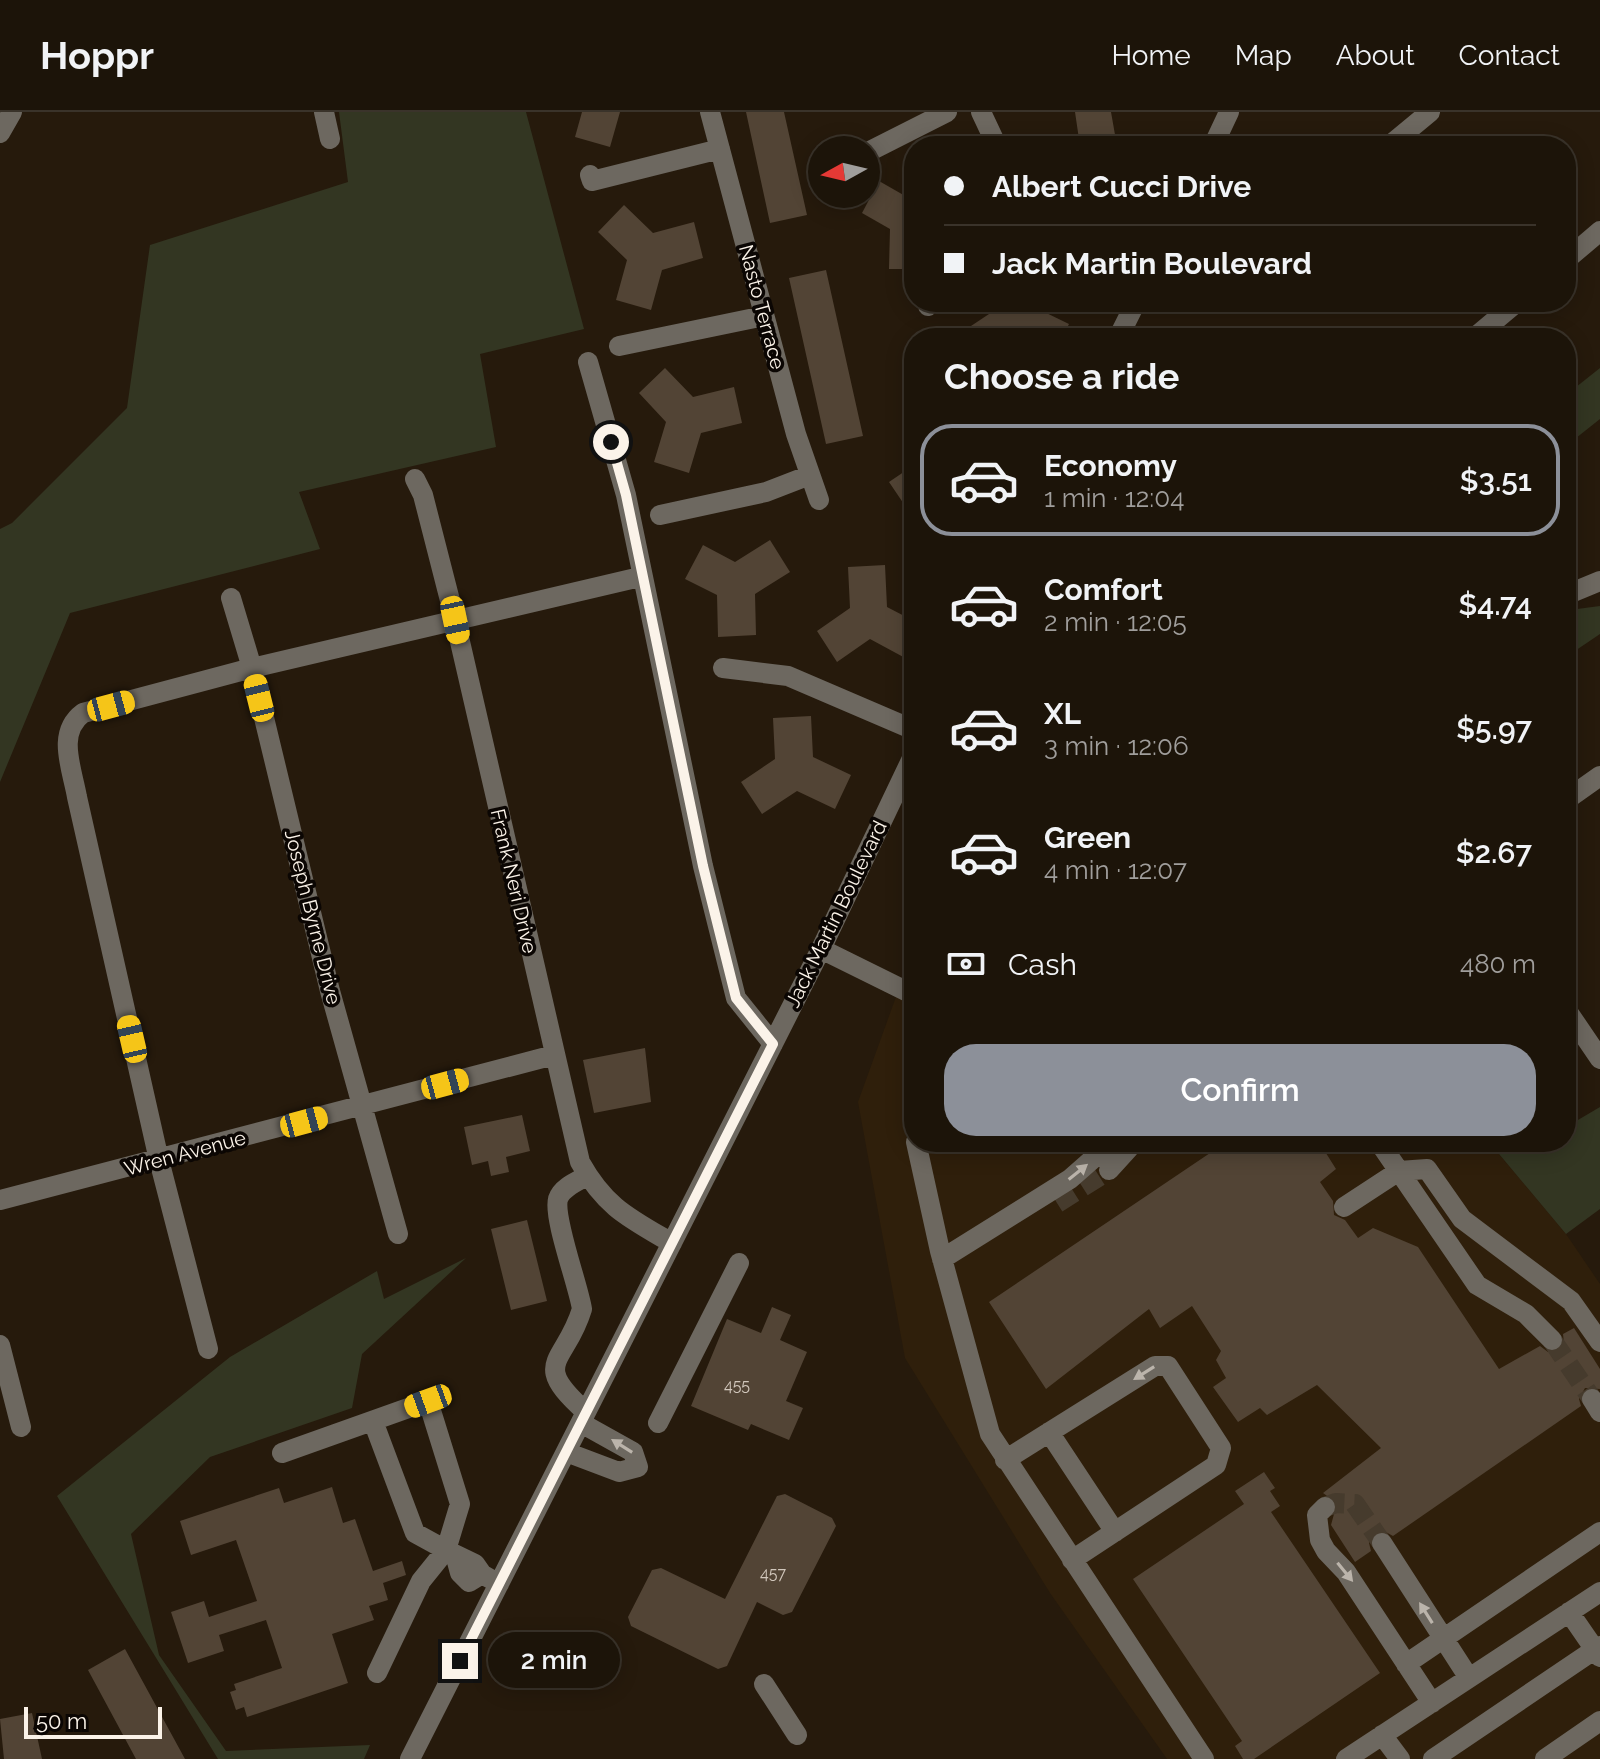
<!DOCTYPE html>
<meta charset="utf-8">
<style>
:root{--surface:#1c1409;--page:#251d12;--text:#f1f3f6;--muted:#a09e9c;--line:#3a332a;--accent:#8c9099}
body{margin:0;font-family:Raleway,sans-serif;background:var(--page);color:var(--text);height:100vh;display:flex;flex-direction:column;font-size:30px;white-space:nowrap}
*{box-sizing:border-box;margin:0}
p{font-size:26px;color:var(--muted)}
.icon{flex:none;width:44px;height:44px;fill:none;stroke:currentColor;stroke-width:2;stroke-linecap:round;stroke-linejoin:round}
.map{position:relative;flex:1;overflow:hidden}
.sheet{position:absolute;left:904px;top:216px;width:672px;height:824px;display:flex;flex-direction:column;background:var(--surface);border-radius:32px;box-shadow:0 4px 20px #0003,0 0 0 2px var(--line)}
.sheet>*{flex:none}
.guide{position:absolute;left:904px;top:24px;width:672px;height:176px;border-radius:32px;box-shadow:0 4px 20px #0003,0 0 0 2px var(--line);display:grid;align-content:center;height:176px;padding:0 40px;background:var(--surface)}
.needle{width:52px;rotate:262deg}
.fabs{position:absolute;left:808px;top:24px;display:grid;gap:16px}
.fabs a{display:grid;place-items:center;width:72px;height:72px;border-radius:50%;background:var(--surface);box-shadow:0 4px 20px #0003,0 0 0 2px var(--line);font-size:40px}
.scale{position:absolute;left:24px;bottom:20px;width:138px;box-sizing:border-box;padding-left:8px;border:4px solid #fbf3e9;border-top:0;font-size:22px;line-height:28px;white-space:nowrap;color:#fbf3e9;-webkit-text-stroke:6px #0b0603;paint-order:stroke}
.end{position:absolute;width:36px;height:36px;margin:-18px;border:10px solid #fbf3e9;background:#111;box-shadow:0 0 0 4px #111}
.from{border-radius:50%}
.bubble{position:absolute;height:56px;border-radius:28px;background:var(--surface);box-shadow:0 4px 20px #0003,0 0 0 2px var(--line);font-size:26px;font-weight:600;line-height:56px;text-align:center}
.car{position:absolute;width:24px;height:48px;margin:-24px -12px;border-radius:10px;box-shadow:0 0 6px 2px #0007;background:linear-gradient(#f5c518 24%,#345 0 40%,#f5c518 0 76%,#345 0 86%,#f5c518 0)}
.guide b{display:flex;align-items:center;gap:28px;height:76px;font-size:30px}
.guide b+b{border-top:2px solid var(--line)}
.guide i{width:20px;height:20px;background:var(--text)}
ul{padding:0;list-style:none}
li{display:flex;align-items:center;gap:24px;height:112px;margin:0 16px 12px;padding:0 24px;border:4px solid transparent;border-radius:32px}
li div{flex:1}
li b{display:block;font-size:30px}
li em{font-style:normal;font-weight:600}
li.current{border-color:var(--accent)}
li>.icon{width:72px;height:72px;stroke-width:1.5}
h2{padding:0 40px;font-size:36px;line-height:96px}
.pay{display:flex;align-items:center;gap:20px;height:88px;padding:0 40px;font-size:30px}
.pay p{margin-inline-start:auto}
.action{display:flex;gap:16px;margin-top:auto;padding:16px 40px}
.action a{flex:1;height:92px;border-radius:32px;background:var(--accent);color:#fff;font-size:32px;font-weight:600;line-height:92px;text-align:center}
header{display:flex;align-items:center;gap:48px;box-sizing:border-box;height:112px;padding:0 40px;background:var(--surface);border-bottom:2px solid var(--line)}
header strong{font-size:38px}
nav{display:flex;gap:44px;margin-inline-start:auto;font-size:28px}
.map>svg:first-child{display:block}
.built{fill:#2f1f0b}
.green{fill:#333622}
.building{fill:#524435}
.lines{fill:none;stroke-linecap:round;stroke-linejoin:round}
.minor-tunnel{stroke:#463b2d;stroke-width:20;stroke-dasharray:20 10;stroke-linecap:butt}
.minor{stroke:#6d6860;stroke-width:20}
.oneway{fill:#bbb4ab}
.route{stroke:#fbf3e9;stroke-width:10}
.labels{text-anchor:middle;stroke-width:7;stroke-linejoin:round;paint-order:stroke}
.number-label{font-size:16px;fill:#d1c7bc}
.street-label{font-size:20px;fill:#fbf3e9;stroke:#0b0603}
</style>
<header>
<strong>Hoppr</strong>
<nav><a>Home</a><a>Map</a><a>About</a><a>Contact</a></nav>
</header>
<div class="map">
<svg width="1600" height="1647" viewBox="0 0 1600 1647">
<rect width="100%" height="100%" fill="#261a0c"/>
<path class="built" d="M914 835V1030H1489L1566 1122 1600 1172V1647H1167L1050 1481 905 1246 858 990Z"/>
<path class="green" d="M339 0H526L584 217 480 242 496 335 299 380 320 437 70 501 0 670V417L12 411 127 296 150 133 348 70Z
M1600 256V307L1566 334V283Z
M1600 494V522L1566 545V504L1577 497Z
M1600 995V1097L1566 1122 1489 1030H1532L1535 1034 1542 1030H1566V1015Z
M466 1146 362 1242 352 1296 210 1345 131 1422 159 1543 226 1639 370 1633 364 1647H218L57 1384 230 1245 377 1159 384 1187Z"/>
<path class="building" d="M582 0H620L610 35 575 25Z
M746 0H784L807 103 770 111Z
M1075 0H1111L1117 34H1080Z
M879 69 914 89V157H889L890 117 862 101Z
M624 93 653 121 694 110 703 146 662 158 651 198 616 188 627 148 598 120Z
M826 158 863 324 826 332 789 166Z
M998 190H1034V195L1069 212 1062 226H953L998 196Z
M665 256 693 285 734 275 742 311 701 321 689 361 654 350 666 310 639 281Z
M914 353V407L889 370Z
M770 428 790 460 755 482 756 523 718 525 717 483 685 467 703 433 735 450Z
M885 453 887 495 914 509V534L907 547 870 527 837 550 817 519 850 496 848 455Z
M811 604 813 645 851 663 835 697 797 679 762 702 741 670 775 647 773 606Z
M645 936 651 990 594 1001 583 948Z
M522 1003 530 1039 506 1045 509 1060 491 1064 488 1049 472 1053 464 1015Z
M1208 1030H1319L1336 1057 1320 1070 1333 1089 1334 1103 1345 1108 1358 1126 1373 1116 1418 1135 1499 1257 1540 1234 1548 1240H1556L1564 1232 1563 1222 1574 1216 1600 1257V1277L1585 1276 1579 1287 1581 1294 1393 1424 1382 1418 1374 1421 1369 1431 1371 1439 1355 1450 1331 1413 1337 1391 1323 1381 1381 1336 1317 1273 1267 1303 1260 1296 1238 1310 1213 1275 1226 1266 1216 1248 1221 1239 1192 1194 1160 1216 1149 1197 1046 1277 989 1190 1213 1039Z
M527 1108 547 1189 511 1198 491 1117Z
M772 1195 791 1203 780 1228 807 1240 786 1289 803 1296 789 1328 751 1312 748 1318 691 1294 727 1207 761 1221Z
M1264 1360 1275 1376 1270 1379 1280 1394 1271 1400 1380 1561 1254 1647H1243L1235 1634 1242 1629 1133 1467 1244 1392 1235 1379Z
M332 1375 343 1411 355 1407 373 1459 402 1449 406 1463 383 1471 388 1488 369 1494 374 1508 332 1522 348 1571 247 1605 244 1595 236 1598 230 1580 236 1578 234 1572 282 1556 266 1508 219 1523 224 1539 188 1551 171 1500 204 1489 209 1505 257 1489 236 1428 191 1443 180 1409 279 1376 284 1391Z
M785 1382 832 1406 836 1414 792 1500 783 1503 757 1490 727 1554 718 1557 631 1514 628 1505 652 1458 661 1456 725 1487 777 1384Z
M125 1537 185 1647H136L88 1558Z
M32 1601 42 1647H4L0 1607Z"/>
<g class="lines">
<path class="minor-tunnel" d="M1057 1091 1109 1058
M1552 1228 1592 1287
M1325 1395 1336 1391 1355 1392 1382 1431"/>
<path class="minor" d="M324 0 330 27
M710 0 796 322 819 388
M981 0 997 34
M0 21 12 0
M1213 34 1229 0
M1389 34 1430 0
M866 41 947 0
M590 63 592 69 720 37
M1566 148 1600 119
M928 194 931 190
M1118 226 1136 190
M1474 226 1517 190
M619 234 764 204
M588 250 626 383 703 754 736 886 773 932
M415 367 423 383 455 508 580 1050C605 1095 629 1106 672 1131
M660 403 766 380 810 363
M1566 483 1600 469
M231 486 252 556 330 879 398 1122
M723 556 788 564 914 618
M1566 688 1600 664
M821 837 914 883
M1566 897 1600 947
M916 1030 940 1139 990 1322 1204 1647
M1379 1030 1477 1173 1526 1202 1552 1228
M1109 1058 1129 1036 1130 1030
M0 1088 554 943
M1344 1095 1399 1059 1427 1057 1462 1107 1571 1189 1600 1230
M942 1147 1070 1067 1112 1030
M0 1233 21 1315
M208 1237 159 1048 77 685C72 656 56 621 83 601L252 556 640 465
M1592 1287 1600 1300
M586 1300C529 1249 565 1253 582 1197 578 1172 553 1106 558 1087 562 1075 578 1069 587 1064
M373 1309 415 1421 446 1438 421 1469 377 1561
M658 1311 739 1151
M1049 1320 1115 1420
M566 1340 619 1360 638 1355 633 1340 581 1311
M282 1341 428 1289 460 1392 446 1438 475 1452 482 1462 499 1472
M1005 1348 1155 1254H1168L1221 1336 1216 1353 1072 1448
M1325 1395 1317 1403 1320 1428 1326 1439 1346 1460 1432 1591
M1382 1431 1469 1566
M456 1446 460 1461 469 1470 482 1462
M1569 1500 1600 1545
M1406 1552 1600 1420
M764 1572 797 1623
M1382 1623 1400 1647
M410 1647 821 837 914 642
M1346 1647 1600 1480
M1433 1647 1600 1534
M1545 1647 1600 1609"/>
</g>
<defs><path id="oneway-solid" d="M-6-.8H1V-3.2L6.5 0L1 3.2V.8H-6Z" transform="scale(2)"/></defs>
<g class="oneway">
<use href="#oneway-solid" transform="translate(1078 1060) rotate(-39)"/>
<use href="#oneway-solid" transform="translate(1144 1261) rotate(148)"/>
<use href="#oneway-solid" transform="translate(622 1334) rotate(-148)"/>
<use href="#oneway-solid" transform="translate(1345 1460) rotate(51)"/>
<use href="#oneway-solid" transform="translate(1426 1501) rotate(-122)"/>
</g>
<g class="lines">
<path class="route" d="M460 1549 773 932 736 886 703 754 626 383 611 330"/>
</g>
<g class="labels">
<g class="number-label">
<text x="737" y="1279">455</text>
<text x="773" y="1467">457</text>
</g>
<g class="street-label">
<text transform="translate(762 195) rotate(75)" y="7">Nasto Terrace</text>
<text transform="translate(514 769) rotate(77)" y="7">Frank Neri Drive</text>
<text transform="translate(836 802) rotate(-64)" y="7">Jack Martin Boulevard</text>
<text transform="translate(313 805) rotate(76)" y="7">Joseph Byrne Drive</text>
<text transform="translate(185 1041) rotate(-15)" y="7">Wren Avenue</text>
</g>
</g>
</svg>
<div class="fabs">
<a><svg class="needle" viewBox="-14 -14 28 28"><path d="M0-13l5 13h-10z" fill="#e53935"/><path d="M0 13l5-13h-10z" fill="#a09e9c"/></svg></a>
</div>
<div class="scale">50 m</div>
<i class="end from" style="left:611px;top:330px"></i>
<i class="end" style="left:460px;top:1549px"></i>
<div class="bubble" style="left:488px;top:1520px;width:132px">2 min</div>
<i class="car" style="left:455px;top:508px;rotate:168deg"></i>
<i class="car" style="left:259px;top:586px;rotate:346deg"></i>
<i class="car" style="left:111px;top:594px;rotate:75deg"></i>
<i class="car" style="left:132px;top:927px;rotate:347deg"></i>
<i class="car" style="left:445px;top:972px;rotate:75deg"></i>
<i class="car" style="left:304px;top:1010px;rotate:75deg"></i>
<i class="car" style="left:428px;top:1289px;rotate:250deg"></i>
<div class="guide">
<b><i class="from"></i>Albert Cucci Drive</b>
<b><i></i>Jack Martin Boulevard</b>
</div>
<section class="sheet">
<h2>Choose a ride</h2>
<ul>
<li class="current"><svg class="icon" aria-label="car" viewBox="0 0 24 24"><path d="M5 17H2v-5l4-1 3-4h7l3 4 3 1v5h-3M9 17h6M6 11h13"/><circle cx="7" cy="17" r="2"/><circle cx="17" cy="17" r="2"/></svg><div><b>Economy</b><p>1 min · 12:04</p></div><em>$3.51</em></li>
<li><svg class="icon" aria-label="car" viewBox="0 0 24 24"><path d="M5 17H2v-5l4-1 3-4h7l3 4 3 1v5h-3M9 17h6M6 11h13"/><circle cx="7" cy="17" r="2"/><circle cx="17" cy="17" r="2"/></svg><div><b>Comfort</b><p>2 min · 12:05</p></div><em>$4.74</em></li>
<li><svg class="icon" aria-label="car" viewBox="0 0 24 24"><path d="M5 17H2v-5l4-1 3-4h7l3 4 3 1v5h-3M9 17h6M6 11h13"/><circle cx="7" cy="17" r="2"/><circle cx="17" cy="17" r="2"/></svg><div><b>XL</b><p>3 min · 12:06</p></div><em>$5.97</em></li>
<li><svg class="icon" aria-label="car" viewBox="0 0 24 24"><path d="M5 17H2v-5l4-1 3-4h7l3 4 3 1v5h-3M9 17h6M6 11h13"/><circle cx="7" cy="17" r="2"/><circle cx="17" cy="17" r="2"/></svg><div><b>Green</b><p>4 min · 12:07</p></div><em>$2.67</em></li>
</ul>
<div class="pay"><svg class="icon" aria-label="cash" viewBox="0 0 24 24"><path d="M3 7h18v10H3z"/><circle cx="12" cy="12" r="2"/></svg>Cash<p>480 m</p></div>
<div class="action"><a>Confirm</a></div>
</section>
</div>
